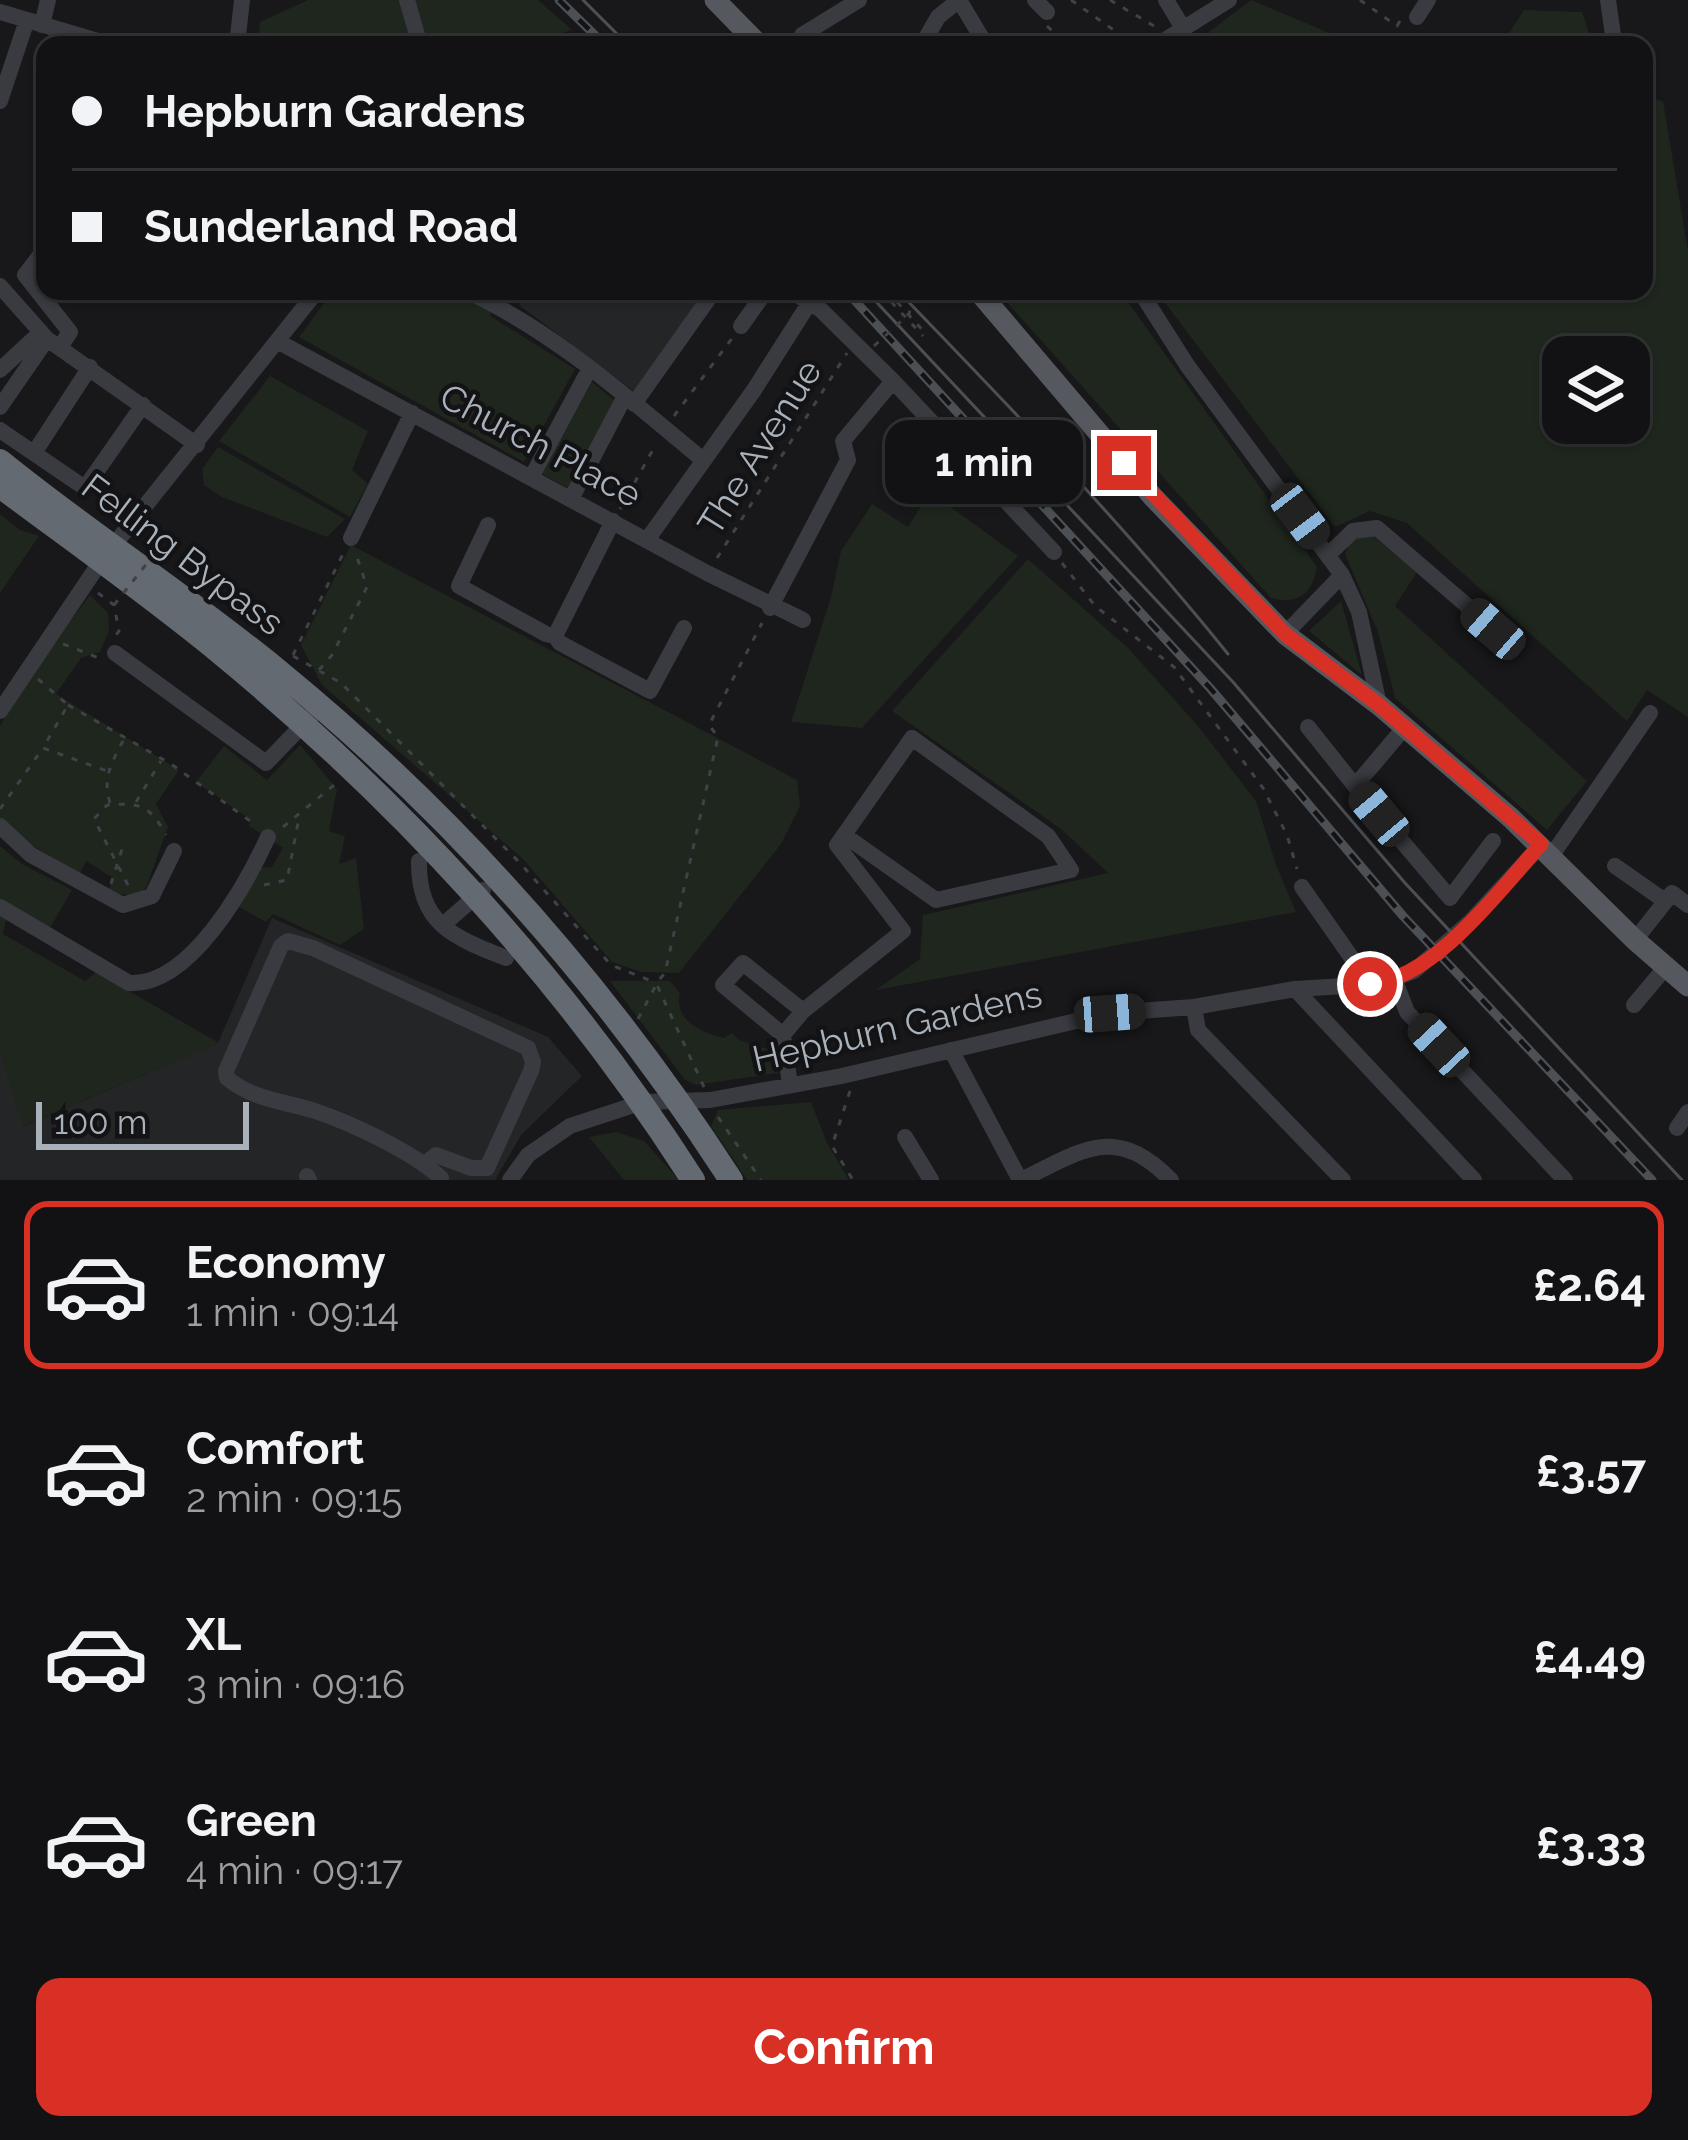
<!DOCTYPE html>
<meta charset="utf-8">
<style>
:root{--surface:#121214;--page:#1f2022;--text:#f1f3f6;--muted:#9c9ea0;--line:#313234;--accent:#d93025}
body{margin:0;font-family:Raleway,sans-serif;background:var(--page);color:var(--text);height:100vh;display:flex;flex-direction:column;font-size:45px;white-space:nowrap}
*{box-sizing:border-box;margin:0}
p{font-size:39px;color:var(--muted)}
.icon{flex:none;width:66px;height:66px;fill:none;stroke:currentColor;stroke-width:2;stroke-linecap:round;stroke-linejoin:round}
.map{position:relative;height:1180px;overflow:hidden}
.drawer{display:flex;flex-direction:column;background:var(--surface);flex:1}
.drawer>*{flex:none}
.top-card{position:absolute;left:36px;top:36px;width:1617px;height:264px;border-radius:24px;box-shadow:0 3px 9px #0004,0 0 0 3px var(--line);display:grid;align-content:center;height:264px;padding:0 36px;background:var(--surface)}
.controls{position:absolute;left:1542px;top:336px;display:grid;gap:24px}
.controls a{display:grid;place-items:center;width:108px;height:108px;border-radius:24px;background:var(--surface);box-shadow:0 3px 9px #0004,0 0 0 3px var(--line);font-size:60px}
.scale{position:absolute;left:36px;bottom:30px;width:213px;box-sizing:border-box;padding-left:12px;border:6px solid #a9b2bb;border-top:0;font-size:33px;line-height:42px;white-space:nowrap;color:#a9b2bb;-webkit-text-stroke:9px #131315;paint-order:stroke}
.end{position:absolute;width:54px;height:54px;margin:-27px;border:15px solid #d93025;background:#fff;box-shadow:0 0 0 6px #fff}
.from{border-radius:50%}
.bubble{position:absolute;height:84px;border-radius:24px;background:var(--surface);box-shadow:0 3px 9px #0004,0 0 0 3px var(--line);font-size:39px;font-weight:700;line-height:84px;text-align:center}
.car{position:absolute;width:36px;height:72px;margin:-36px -18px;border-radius:15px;box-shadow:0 0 9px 3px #0007;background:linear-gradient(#222 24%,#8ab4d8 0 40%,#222 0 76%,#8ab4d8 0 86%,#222 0)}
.top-card b{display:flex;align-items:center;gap:42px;height:114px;font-size:45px}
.top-card b+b{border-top:3px solid var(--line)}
.top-card i{width:30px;height:30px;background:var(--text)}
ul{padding:21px 0 0;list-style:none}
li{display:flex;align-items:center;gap:36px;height:168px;margin:0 24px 18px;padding:0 12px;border:6px solid transparent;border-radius:24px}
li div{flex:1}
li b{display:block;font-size:45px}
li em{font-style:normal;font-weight:700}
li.active{border-color:var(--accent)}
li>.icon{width:108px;height:108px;stroke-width:1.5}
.action{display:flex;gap:24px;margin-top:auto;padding:24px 36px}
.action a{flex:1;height:138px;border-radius:24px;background:var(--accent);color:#fff;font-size:48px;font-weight:700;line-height:138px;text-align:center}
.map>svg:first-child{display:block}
.built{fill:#242527}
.green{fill:#1e261d;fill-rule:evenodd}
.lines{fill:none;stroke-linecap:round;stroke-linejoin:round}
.path{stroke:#3f4247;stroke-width:3;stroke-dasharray:6 9;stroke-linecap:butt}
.minor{stroke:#393b40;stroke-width:16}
.major{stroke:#55595f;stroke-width:21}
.highway{stroke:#646a71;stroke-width:24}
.tram{stroke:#4c5055;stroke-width:3}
.rail-casing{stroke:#4c5055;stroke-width:9}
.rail{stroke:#131315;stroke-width:4.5;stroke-dasharray:14;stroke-linecap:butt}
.path-bridge{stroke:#3f4247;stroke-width:3;stroke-dasharray:6 9;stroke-linecap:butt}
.route{stroke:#d93025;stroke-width:15}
.labels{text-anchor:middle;stroke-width:9;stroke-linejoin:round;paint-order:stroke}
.street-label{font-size:36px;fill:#a9b2bb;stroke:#131315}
</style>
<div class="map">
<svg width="1688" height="1180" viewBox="0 0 1688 1180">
<rect width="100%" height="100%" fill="#18181a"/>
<path class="built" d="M528 291H707L635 392 519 305Z
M272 918 548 1037 582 1076 521 1135 495 1180H0V1051L24 1126 218 1043Z"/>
<path class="green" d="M308 0H538L572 30 521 45H258L260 22Z
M1251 0 1358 45H1217L1209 32Z
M1524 10 1582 12 1593 45H1501Z
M1644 97 1663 101 1688 251V717L1647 690 1627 721 1407 523 1370 511 1335 527 1156 291H1644ZM1563 357H1629V423H1563Z
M333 291H500L490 316 575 369 524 462 299 337Z
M997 291H1120L1317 567C1312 594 1299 605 1271 598Z
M270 376 368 431 352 470 368 484 350 517 219 441Z
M592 382 614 400 569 489 542 474Z
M218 447 345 519 327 537 222 497 204 485 202 469Z
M930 492 1018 556 862 728 791 722 831 597 841 551 872 504 908 527Z
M0 514 20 530 39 536 0 593Z
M1368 532 1417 572 1395 606 1587 781 1547 830 1395 698 1378 632 1345 554 1353 536Z
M351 545 797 780 800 806 781 844 679 973 641 972 612 962 523 859 322 685 301 645Z
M1028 559 1129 649 1198 726 1256 801 1276 865 1296 912 876 990 920 959 923 915 1108 873 1061 829 892 711Z
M90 595 108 613 109 631 100 652 81 658 56 694 179 770 156 804 168 827 146 888 134 896 108 892 113 878 86 861 79 875 30 844 0 818V726L31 673Z
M1341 601 1362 675 1309 631Z
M300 745 337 789 329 831 345 836 339 864 356 858 364 929 340 945 273 914 266 922 237 906 260 868 272 867 283 848 249 826 251 820 196 782 224 746 267 780Z
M0 846 22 864 72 890 50 928 0 899Z
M0 916 6 920 3 934 85 981 96 972 219 1043 23 1126 0 1051Z
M610 981H670L680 993C674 1021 701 1032 724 1038L732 1033 739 1040 780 1053 778 1073 696 1085 685 1080Z
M811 1102 827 1143 849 1180H747L711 1126 718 1110Z
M616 1132 644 1141 679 1180H624L589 1137Z"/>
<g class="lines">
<path class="path" d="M1071 0 1135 45
M1110 0 1154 26
M1360 0 1397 26 1400 21
M1047 26 1068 45
M881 291 923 336
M887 291 926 334
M674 416 733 337
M620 509 656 444
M717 558 847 353
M1062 563 1095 606 1174 667 1263 788 1287 835 1297 869
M98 593 114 605 119 631 113 639
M63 644 99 658
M293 655 345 550
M293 656 341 683 520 863 611 965 654 982
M319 670 332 655 367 587 355 551
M38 679 68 705 44 746
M68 705 171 764 257 826
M136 802 161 761
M110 803C102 777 112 762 124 739
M0 809 43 748 107 771
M283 827 334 785 333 779
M111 884 123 846
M128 885 94 819 107 805C141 802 150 806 166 835
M264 885 287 880 299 818
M638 1019 656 985
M704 1087 656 983 665 973 718 737 709 725 762 623
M850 1091 832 1146 853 1180
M718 1117 761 1180"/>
<path class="minor" d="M407 0 420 45
M1035 0 1047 12
M1166 0 1183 28
M1608 0 1613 35
M0 12 111 45
M1417 17 1428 0
M42 25 48 0
M802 35 859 0
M237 45 242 0
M922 45 938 17 959 0 986 45
M1157 45 1229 0
M0 101 27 20
M45 249 25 275 70 332 60 347
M0 286 47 339 197 445
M466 291C554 331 629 399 703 460
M791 291 821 310 893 381 1054 552
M1140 291 1187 365 1342 575 1359 612 1379 705
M741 326 766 291
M277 341 707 573 803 620
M0 370 41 332
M634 404 714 291
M0 407 47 339
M0 430 85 488 143 405
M34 453 90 367
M531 478 590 368
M571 499 625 396
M613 521 555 636 560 643 650 691 684 628
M488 525 459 586 546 634 555 636
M351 538 412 413
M647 540 754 390 808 305
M113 546 317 291
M1329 554 1353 531 1377 528 1494 629
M770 608 848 460 843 441 893 381
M1285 634 1342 575
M115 653 266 763 320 707
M0 711 101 561
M1308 727 1355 786
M1405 727 1355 786 1450 898 1493 841
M0 826 31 855 123 905 152 896 174 851
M1552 855 1650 713
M419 861C418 924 453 937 506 958
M1615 866 1665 901
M1302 887 1370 984
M0 907 129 983C190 987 246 885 268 837
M444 924 483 890
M1635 940 1672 893 1688 905
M1394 978 1407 1012 1565 1180
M1295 989 1474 1180
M1634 1005 1665 968
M1194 1007 1198 1030 1343 1180
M803 1011 903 931 837 845 912 738 1048 836 1071 870 936 900 844 835
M783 1035 803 1011 743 963 723 985 783 1035 790 1085
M951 1050 1020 1180
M1677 1128 1688 1112
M905 1137 931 1180
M424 1165 436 1155 471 1168H487L531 1071 533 1062 528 1048 313 948 288 941 281 946 226 1071 227 1078C253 1100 284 1101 315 1111 351 1123 413 1152 441 1178
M307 1176 309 1180
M510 1180 528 1155 570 1126 643 1102 710 1100 842 1076 1110 1013 1194 1007 1295 989 1379 984 1414 971 1429 958 1471 921 1541 845
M1021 1180C1083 1150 1115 1123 1171 1180"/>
<path class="major" d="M715 0 759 45
M978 291 1153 497 1285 634 1379 705 1511 818 1635 940 1688 986"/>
<path class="highway" d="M0 461C90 534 188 597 277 670 457 817 605 985 731 1180
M0 486C71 539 143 590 212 646 398 798 564 978 693 1180"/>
<path class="tram" d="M583 0 628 45
M866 291 1233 682 1405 883 1682 1180
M898 291C1012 409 1125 526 1228 654"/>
<g class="rail-casing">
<path id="rail" d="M559 0 605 45
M846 291 1210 688 1403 916 1652 1180"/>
</g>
<use href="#rail" class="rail"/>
<path class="path-bridge" d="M874 346 909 314 915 291
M114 605 152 557"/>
</g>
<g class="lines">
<path class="route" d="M1124 463 1285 634 1379 705 1541 844C1501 889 1433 980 1370 984"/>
</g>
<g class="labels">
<g class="street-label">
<text transform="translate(541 445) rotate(28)" y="13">Church Place</text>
<text transform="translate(759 447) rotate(-58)" y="13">The Avenue</text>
<text transform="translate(183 554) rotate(37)" y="13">Felling Bypass</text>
<text transform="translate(897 1026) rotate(-13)" y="13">Hepburn Gardens</text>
</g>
</g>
</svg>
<div class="controls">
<a><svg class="icon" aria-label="layers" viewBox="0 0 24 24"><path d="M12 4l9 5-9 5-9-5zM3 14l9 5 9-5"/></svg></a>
</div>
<div class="scale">100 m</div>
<i class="end from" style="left:1370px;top:984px"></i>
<i class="end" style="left:1124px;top:463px"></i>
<div class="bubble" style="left:885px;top:420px;width:198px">1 min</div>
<i class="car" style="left:1300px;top:516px;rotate:143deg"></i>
<i class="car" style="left:1493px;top:629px;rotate:311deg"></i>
<i class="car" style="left:1379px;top:814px;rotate:320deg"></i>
<i class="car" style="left:1110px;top:1013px;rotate:86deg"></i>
<i class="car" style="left:1439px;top:1045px;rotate:317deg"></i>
<div class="top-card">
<b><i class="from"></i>Hepburn Gardens</b>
<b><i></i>Sunderland Road</b>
</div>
</div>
<section class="drawer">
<ul>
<li class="active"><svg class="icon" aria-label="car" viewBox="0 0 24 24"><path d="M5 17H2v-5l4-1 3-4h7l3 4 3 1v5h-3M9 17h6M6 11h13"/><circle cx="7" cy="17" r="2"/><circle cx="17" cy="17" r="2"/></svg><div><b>Economy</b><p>1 min · 09:14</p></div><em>£2.64</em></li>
<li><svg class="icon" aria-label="car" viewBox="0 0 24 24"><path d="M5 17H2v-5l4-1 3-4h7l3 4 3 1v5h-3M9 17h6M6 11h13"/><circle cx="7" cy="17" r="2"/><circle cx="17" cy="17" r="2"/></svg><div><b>Comfort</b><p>2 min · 09:15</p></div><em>£3.57</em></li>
<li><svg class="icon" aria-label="car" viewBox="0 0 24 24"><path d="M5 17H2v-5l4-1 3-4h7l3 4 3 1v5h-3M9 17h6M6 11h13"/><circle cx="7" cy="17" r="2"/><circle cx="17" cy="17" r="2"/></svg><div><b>XL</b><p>3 min · 09:16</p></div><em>£4.49</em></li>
<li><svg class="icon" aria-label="car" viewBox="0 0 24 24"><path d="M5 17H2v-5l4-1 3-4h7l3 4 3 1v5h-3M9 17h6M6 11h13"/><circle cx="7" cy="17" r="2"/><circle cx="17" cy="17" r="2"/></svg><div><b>Green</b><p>4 min · 09:17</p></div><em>£3.33</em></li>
</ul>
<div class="action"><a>Confirm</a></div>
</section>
